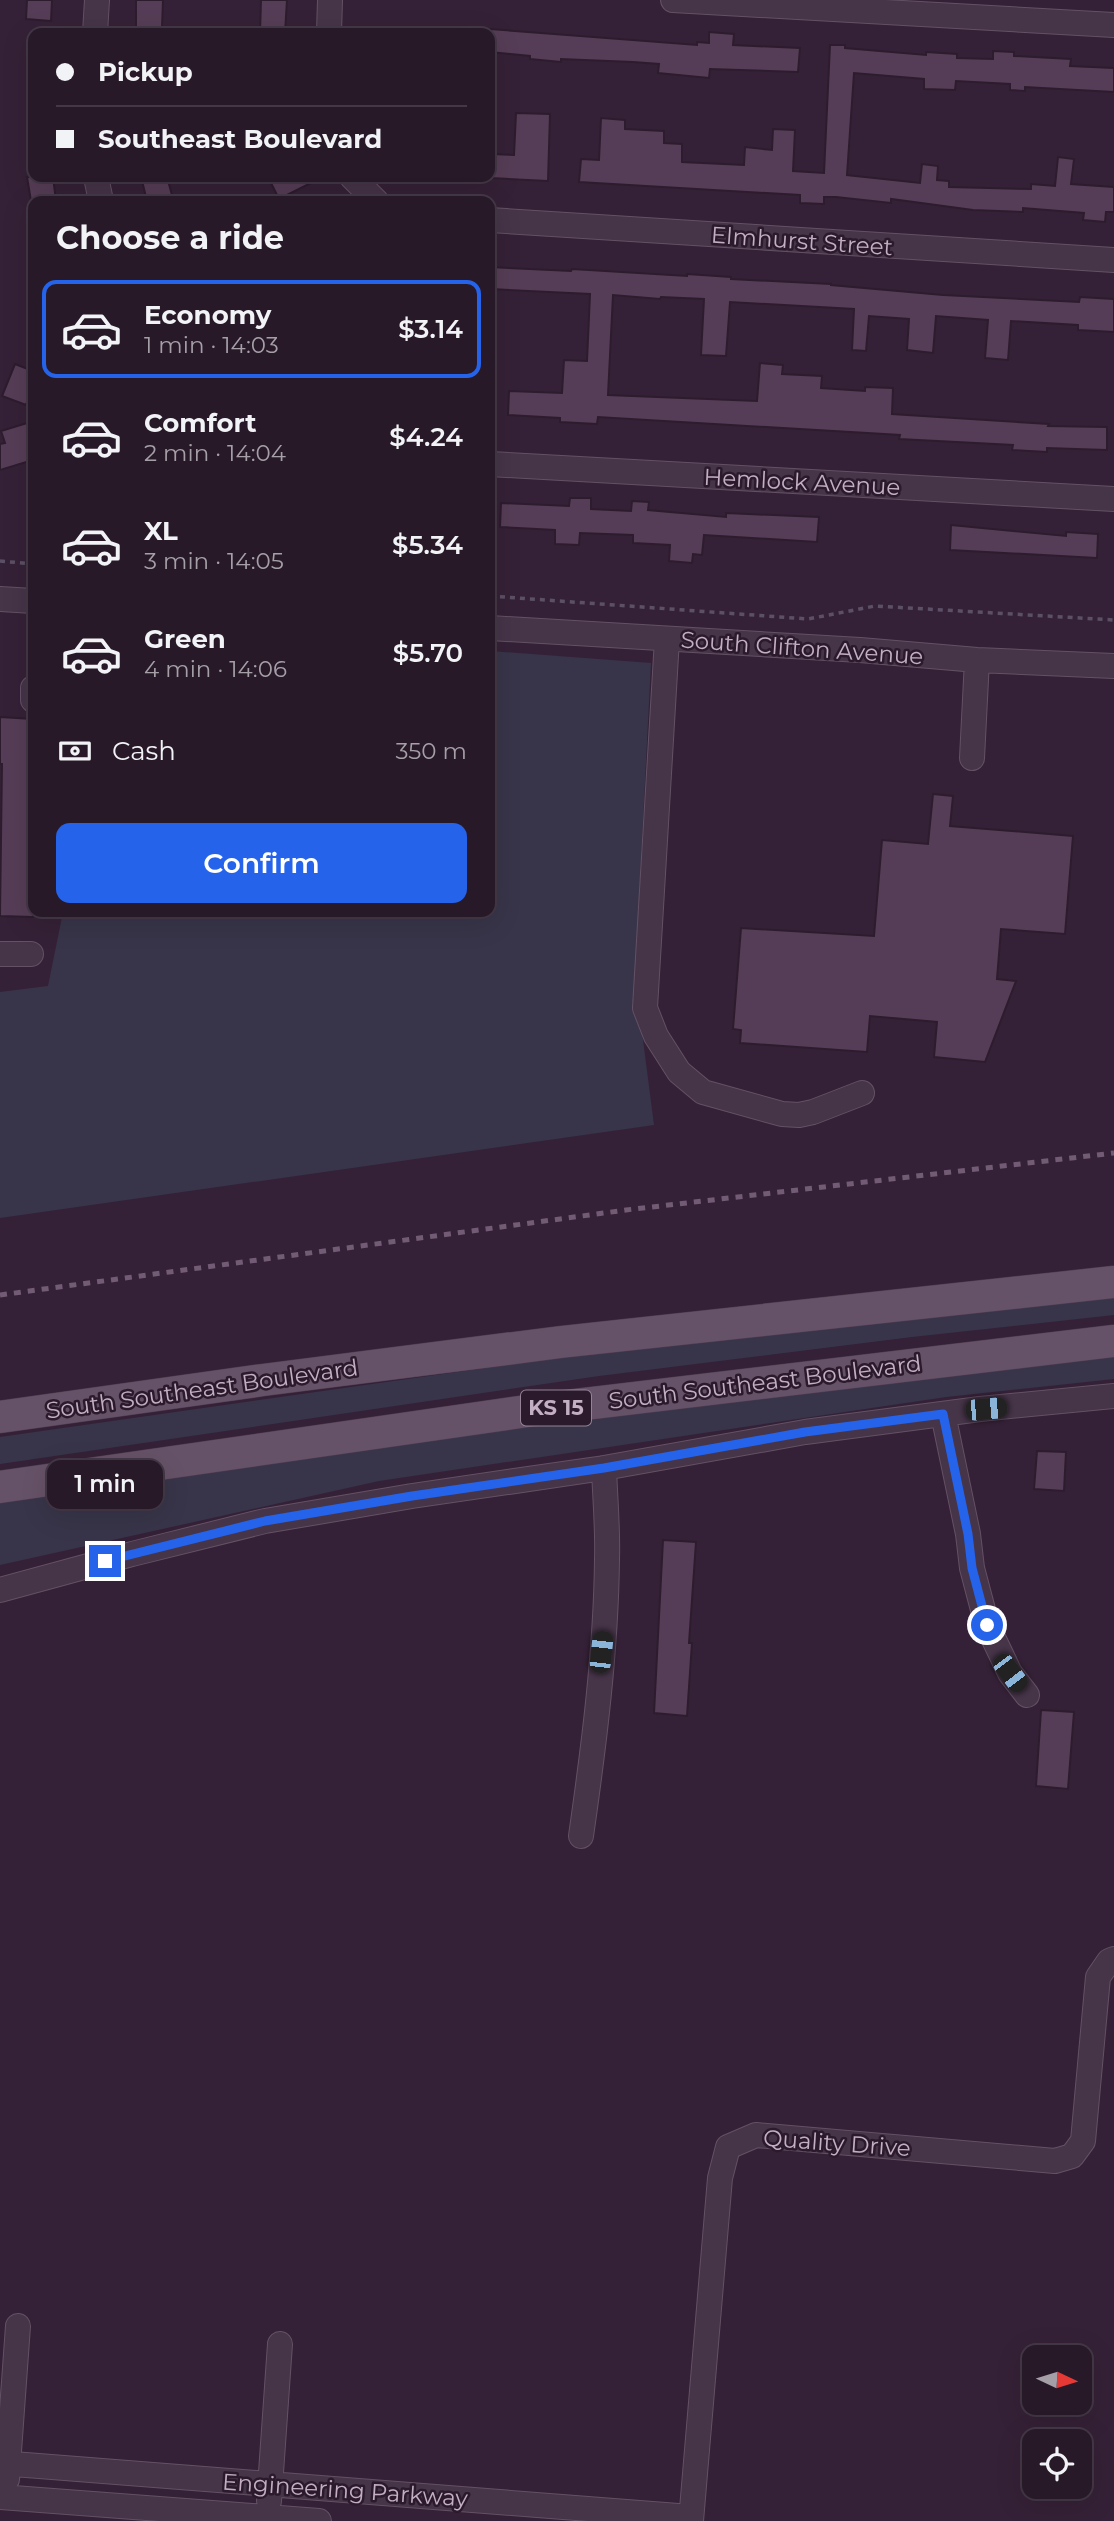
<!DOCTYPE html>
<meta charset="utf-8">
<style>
:root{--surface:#281929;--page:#342635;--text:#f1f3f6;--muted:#a5a0a8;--line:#443846;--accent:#2563eb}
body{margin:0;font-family:Montserrat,sans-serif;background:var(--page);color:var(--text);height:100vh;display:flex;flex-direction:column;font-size:26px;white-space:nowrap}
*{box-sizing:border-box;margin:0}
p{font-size:23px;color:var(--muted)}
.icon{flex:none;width:38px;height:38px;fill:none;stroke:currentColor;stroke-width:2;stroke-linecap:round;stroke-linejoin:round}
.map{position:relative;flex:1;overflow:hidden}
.side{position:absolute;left:28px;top:196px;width:467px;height:721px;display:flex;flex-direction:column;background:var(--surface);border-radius:14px;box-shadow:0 7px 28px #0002,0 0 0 2px var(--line)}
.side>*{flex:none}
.guide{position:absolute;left:28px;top:28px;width:467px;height:154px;border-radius:14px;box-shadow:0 7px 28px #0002,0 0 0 2px var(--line);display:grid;align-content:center;height:154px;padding:0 28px;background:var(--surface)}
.needle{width:46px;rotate:94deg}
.controls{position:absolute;left:1022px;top:2345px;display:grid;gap:14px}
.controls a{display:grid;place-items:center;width:70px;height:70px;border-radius:14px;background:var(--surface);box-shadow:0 7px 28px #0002,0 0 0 2px var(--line);font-size:35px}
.end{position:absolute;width:32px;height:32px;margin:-16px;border:9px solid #2563eb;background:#fff;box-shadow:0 0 0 4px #fff}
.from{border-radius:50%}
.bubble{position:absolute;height:49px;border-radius:14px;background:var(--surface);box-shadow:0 7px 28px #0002,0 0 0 2px var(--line);font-size:23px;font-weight:600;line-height:49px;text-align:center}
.car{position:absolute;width:21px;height:42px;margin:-21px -10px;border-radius:9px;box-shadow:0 0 5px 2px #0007;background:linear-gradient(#222 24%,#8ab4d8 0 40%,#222 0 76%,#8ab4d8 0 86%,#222 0)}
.guide b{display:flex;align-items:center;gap:24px;height:66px;font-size:26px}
.guide b+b{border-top:2px solid var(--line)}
.guide i{width:18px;height:18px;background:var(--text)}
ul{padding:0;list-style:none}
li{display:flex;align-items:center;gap:21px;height:98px;margin:0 14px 10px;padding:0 14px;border:4px solid transparent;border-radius:14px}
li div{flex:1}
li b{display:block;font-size:26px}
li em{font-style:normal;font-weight:600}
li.on{border-color:var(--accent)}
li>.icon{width:63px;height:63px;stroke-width:1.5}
h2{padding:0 28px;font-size:32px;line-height:84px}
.pay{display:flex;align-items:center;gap:18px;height:77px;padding:0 28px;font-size:26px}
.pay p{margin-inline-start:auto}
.button{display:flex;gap:14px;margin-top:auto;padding:14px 28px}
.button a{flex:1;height:80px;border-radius:14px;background:var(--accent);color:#fff;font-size:28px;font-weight:600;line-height:80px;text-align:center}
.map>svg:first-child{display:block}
.green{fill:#38354a}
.building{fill:#563d57;stroke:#2d1c2e;stroke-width:2}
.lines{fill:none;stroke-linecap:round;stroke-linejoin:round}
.minor-casing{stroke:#645165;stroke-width:26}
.major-casing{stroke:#503d51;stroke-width:33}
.path{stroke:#5b5066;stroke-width:3.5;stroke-dasharray:5 5;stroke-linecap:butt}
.minor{stroke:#463448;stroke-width:24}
.major{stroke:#665268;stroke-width:32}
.rail{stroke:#725b74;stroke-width:5;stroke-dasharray:7 7;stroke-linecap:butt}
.route{stroke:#2563eb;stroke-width:9}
.labels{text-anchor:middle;stroke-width:5;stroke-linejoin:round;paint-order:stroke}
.shield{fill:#2b1a2c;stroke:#958296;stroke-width:2}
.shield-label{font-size:21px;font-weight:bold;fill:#c3aec4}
.street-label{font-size:23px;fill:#c3aec4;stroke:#2b1a2c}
</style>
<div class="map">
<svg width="1114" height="2521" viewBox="0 0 1114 2521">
<rect width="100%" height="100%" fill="#352137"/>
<path class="green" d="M490 651 651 663 635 978 654 1125 0 1218V992L48 986 63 912H490Z
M1114 1294V1315L912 1337 599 1376 0 1464V1437L562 1357Z
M1114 1353V1379L946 1397 379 1481 0 1565V1501L680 1404Z"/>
<path class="building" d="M27 0H52L51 21 26 19Z
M136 0H163L162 28 136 27Z
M261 0H287L285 33H260Z
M490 29 697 45V42L709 43V32L734 34 733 45 800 48 798 72 710 69 709 78 658 73 659 64 633 62 561 59V62L530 59V56L490 52Z
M830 45H845V48L926 55V52L957 54V58L993 59V51L1014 52V56L1071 59 1070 66 1114 68V92L1025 87V91L1010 90V84L956 81 955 90 924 89V79L854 73 847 175 920 183 922 164 938 166 937 180 949 181V187L1031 189V184L1055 186 1058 157 1074 159 1071 184 1114 187V212H1106L1105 222 1083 220 1084 213 1023 208V212L973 210 891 199V203L836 197H824V204L800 203V195L579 182 581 159 599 160 601 118 625 120V129L664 131V143L682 144V162L744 165 745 147 772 150 773 129 795 130 793 171 824 173Z
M516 113 550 114 548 181 490 178V154L514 155Z
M27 177H53L56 201H31Z
M141 177H167L172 195 147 201Z
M268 177H323L279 199Z
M490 267 571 271 572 269 687 276V274L731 277V279L831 284V285L943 295 1079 302 1080 297 1114 299V332L1078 330V325L1011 321 1008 360 985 358 988 320 936 316 933 353 907 350 909 319 869 316 866 351 852 350 854 309 730 302 726 356 701 355 704 299 661 297 660 299 613 295 608 395 757 401 760 363 783 365 782 374 822 376 821 388 865 391V387L893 388 892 414 1049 424 1048 426 1107 427V450L1047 448V452L1012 450 1013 445 899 439 900 435 598 417 597 424 560 422V418L508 415 509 391 562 393 564 360 587 361 590 294 490 289Z
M15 364 33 371V386L26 405 2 396Z
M27 423 33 443V460L0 470V444L5 443 1 431Z
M570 498H591V509L631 511 632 501 649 502 648 510 726 517V513L819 517 817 542 704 535 702 555 693 554 692 563 669 561 670 545 633 543V535L580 533 579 545 555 544V530L500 527 501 503 569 506Z
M951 525 1066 536V532L1098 534 1097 558 950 550Z
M0 717 33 719V917L0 916 2 764H0Z
M933 794 953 796 950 826 1073 836 1065 934 1001 929 997 979 1016 981 985 1062 934 1057 937 1022 870 1016 867 1052 740 1043 741 1030 733 1029 741 928 874 936 882 840 928 844Z
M1037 1451 1066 1452 1064 1491 1034 1489Z
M663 1540 696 1542 689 1643H692L687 1716 654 1713Z
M1041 1710 1074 1712 1068 1789 1036 1786Z"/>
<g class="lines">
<g class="minor-casing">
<path id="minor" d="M673 0 1114 25
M95 33 97 0
M329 33 330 0
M96 177 101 201
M352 177 376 201
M490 220 1114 260
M490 464 1114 499
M0 599 33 601
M490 628 860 650 977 660 1114 666
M667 639 645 1008 656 1036 679 1072 703 1092 782 1114 799 1115 813 1112 862 1093
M33 688V700
M972 758 977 660
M0 954H31
M943 1414 968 1534 972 1568 987 1625 1010 1673 1027 1695
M0 1590 132 1554 265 1521 412 1496 604 1468 805 1432 980 1409 1114 1396
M581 1836C594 1745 606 1651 607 1559 608 1529 605 1498 604 1468
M0 2463 691 2517
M7 2479 18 2326
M0 2497 319 2521
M269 2501 280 2344
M691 2521 720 2178 728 2147 756 2135 1055 2161 1072 2156 1083 2141 1098 1977 1109 1961 1114 1959"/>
</g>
<g class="major-casing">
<path id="major" d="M0 1417 263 1380 561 1342 1114 1282
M0 1487 534 1410 1114 1341"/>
</g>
<path class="path" d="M0 561 33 564
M490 596 808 619 875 606 1114 620"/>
<use href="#minor" class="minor"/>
<use href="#major" class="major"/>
<path class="rail" d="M0 1295 626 1210 1114 1153"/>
</g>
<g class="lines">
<path class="route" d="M105 1561 265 1521 412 1496 604 1468 805 1432 943 1414 968 1534 972 1568 987 1625"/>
</g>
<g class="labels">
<rect class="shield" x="521" y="1390.5" width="70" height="35" rx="5"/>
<g class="shield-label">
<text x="556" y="1415">KS 15</text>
</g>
<g class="street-label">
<text transform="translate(802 241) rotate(4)" y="8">Elmhurst Street</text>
<text transform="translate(802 482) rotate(3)" y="8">Hemlock Avenue</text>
<text transform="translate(802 648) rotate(4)" y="8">South Clifton Avenue</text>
<text transform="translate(765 1382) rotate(-7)" y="8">South Southeast Boulevard</text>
<text transform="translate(202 1389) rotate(-8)" y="8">South Southeast Boulevard</text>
<text transform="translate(837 2143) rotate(4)" y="8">Quality Drive</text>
<text transform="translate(345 2490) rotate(4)" y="8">Engineering Parkway</text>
</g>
</g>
</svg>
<div class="controls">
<a><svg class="needle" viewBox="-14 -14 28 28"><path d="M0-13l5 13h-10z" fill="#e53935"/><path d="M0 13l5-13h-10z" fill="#a5a0a8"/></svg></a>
<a><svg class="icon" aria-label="locate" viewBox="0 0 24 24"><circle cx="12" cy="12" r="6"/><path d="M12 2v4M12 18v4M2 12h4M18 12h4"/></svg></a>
</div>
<i class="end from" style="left:987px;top:1625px"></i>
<i class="end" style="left:105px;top:1561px"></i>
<div class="bubble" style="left:47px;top:1460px;width:116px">1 min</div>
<i class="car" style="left:986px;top:1409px;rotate:85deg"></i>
<i class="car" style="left:601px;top:1652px;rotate:6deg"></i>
<i class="car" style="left:1010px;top:1673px;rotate:143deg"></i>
<div class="guide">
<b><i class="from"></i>Pickup</b>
<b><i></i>Southeast Boulevard</b>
</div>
<section class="side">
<h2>Choose a ride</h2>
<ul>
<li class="on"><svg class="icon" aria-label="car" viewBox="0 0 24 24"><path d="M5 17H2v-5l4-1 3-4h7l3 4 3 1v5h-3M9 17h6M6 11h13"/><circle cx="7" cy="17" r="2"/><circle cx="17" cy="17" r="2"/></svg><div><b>Economy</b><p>1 min · 14:03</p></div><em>$3.14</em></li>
<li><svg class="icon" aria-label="car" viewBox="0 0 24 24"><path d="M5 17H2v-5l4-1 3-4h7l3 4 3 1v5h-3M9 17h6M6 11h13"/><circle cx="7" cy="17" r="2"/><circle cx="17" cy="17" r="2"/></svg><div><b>Comfort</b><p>2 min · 14:04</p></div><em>$4.24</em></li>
<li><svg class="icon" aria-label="car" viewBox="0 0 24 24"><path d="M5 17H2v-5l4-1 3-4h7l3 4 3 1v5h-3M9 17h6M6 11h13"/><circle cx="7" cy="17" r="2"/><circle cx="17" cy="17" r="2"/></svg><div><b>XL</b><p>3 min · 14:05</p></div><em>$5.34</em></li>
<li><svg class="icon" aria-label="car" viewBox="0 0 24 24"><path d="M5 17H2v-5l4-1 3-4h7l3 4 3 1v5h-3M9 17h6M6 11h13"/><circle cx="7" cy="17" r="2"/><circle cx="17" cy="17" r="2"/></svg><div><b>Green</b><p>4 min · 14:06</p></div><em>$5.70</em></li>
</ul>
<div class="pay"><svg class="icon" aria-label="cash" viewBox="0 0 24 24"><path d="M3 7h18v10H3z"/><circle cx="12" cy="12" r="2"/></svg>Cash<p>350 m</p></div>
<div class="button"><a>Confirm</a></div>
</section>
</div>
